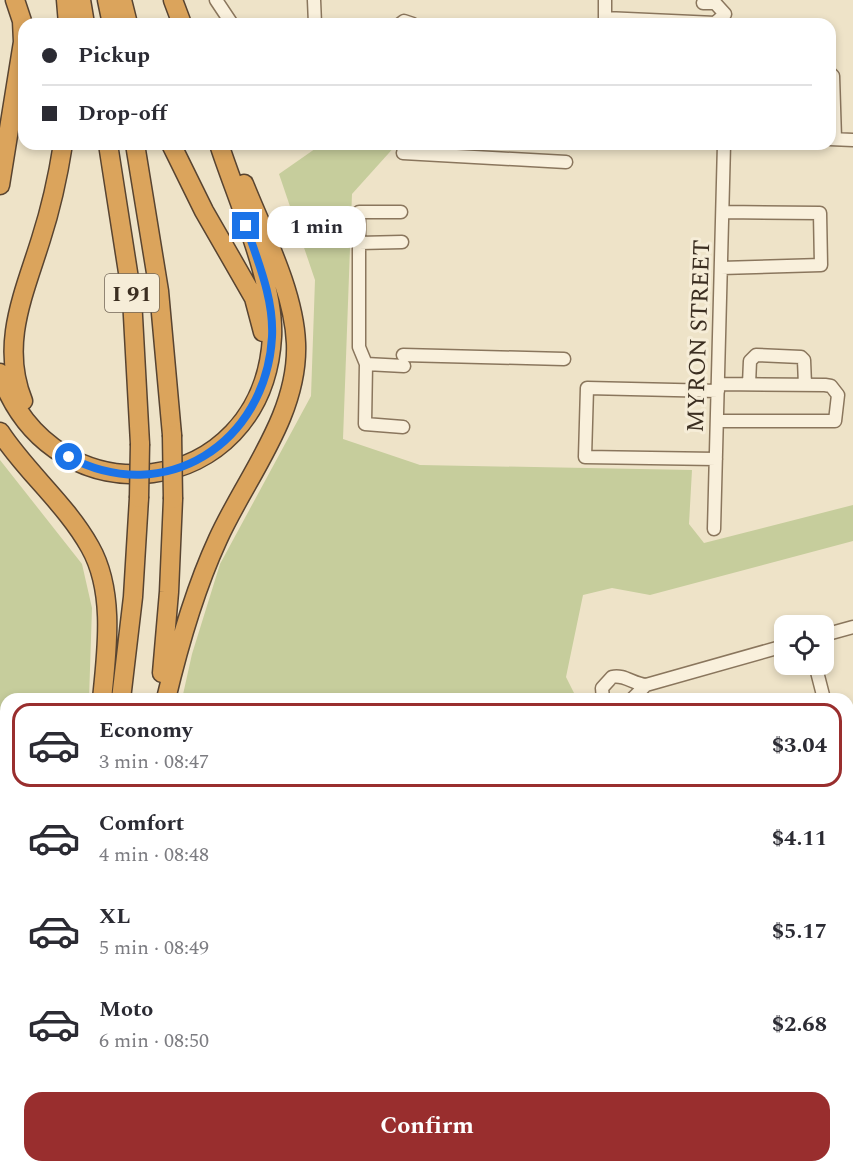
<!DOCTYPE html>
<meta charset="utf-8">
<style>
:root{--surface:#fff;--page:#f7f7f7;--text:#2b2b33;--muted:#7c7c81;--line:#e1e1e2;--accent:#992e2e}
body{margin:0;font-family:Spectral,serif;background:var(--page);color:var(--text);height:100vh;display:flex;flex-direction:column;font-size:22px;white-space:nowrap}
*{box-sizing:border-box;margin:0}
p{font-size:20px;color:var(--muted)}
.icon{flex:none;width:33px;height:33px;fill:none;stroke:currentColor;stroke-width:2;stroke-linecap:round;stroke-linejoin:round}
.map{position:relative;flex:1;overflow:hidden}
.sheet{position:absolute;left:0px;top:693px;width:854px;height:480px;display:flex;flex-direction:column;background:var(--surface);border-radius:18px 18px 0 0;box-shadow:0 3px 9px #0003}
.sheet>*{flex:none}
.banner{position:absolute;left:18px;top:18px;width:818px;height:132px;border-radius:18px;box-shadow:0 3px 9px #0003;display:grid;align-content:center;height:132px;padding:0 24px;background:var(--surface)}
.tools{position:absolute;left:774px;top:615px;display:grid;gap:12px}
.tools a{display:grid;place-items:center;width:60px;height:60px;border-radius:12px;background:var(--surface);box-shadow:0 3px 9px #0003;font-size:30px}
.end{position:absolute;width:27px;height:27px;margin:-14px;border:8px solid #1a73e8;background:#fff;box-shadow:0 0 0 3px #fff}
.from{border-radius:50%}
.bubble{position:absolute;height:42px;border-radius:18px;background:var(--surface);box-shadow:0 3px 9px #0003;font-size:20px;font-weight:700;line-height:42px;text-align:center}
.banner b{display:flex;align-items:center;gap:21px;height:57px;font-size:22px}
.banner b+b{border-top:2px solid var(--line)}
.banner i{width:15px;height:15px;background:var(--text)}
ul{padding:10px 0 0;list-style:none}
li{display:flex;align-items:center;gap:18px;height:84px;margin:0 12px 9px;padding:0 12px;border:3px solid transparent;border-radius:18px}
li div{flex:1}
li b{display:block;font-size:22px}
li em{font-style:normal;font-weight:700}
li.current{border-color:var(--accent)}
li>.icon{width:54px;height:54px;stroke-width:1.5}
.button{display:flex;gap:12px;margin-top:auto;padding:12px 24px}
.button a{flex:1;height:69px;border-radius:18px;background:var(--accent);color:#fff;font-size:24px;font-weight:700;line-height:69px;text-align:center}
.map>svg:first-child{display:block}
.green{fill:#c6cd9c}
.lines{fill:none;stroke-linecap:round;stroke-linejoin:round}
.minor-casing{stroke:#8a765d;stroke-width:15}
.highway-casing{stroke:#584431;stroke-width:21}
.minor{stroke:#f9f0dc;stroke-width:12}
.highway{stroke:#dba45c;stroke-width:18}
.highway-bridge-casing{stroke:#584431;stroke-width:21;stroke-linecap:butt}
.highway-bridge{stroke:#dba45c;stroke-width:18}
.route{stroke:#1a73e8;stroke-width:8}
.labels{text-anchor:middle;stroke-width:6;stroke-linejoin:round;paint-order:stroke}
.shield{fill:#f6edd8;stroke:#736758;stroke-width:1.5}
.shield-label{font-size:22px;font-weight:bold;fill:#3b2e21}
.street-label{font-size:24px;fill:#3b2e21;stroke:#f6edd8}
</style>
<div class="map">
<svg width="853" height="1173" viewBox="0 0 853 1173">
<rect width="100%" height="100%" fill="#eee3c8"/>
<path class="green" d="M322 144H397L352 194 343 439 420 465 692 470 689 524 704 543 853 505V541L650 595 612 588 583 595 566 677 577 699H182L192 654 220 564 311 396 315 280 279 174Z
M0 460 82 564 92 608 89 699H6V1016L0 1029Z
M853 1116V1173H547L573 1167H848V1117Z
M36 1167H290L292 1173H33Z"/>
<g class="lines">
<g class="minor-casing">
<path id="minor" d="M216 0 232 24
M314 0 315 24
M605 18 715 23 725 14 715 3H703
M400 24 404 21 413 24
M605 24V0
M830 73 833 76 835 139
M830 139 853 140
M403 153 566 162
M359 243 402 242
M721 268 821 265 820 213 723 212
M403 355 564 359
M366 364 359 347V212H401
M749 384 750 361 756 355 801 357 804 360 805 385
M717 421H835L838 395 831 386 825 385 718 384
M403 427 365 424 366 364 404 366
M716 459 585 457 587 388 718 391
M714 529 724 144
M824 635 853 627
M815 664 824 699
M603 699 602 688 612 677C624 674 633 684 646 685L784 646
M632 699 646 685
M848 791V808
M848 1022 853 1021"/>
</g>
<g class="highway-casing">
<path id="highway" d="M66 0 68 24
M81 0 85 24
M107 0 112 24
M122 0 128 24
M173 0 182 24
M108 144 132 298 140 444
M135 144 159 291 172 435
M171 144 204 211 254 298 263 332
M0 185 23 42 22 21 15 0
M0 373C53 525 263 500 272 337 275 283 236 197 219 144
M23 401C0 344 24 294 41 239 51 208 58 176 63 144
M0 432C26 472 66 504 90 547 115 591 107 650 102 699
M162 673 169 592 173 499
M121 699 133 597 139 498
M166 699C179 644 194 591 218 539 246 477 299 415 296 343 294 291 263 232 244 184
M0 1099 6 1085
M15 1173 18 1167"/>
</g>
<use href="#minor" class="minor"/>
<use href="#highway" class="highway"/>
<g class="highway-bridge-casing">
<path id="highway-bridge" d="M172 435 173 499
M139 498 140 444"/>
</g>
<use href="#highway-bridge" class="highway-bridge"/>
</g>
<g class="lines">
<path class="route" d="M69 457C165 508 266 443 272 337 274 299 258 262 246 226"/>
</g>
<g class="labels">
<rect class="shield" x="105" y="274" width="54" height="38" rx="4.5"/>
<g class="shield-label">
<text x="132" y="301">I 91</text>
</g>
<g class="street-label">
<text transform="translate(698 336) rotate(-88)" y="8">MYRON STREET</text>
</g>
</g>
</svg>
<div class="tools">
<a><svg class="icon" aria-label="locate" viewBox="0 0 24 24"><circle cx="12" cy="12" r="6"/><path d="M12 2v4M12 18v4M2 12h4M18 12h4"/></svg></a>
</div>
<i class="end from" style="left:69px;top:457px"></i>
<i class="end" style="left:246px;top:226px"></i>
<div class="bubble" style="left:267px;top:206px;width:99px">1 min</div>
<div class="banner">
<b><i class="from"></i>Pickup</b>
<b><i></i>Drop-off</b>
</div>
<section class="sheet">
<ul>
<li class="current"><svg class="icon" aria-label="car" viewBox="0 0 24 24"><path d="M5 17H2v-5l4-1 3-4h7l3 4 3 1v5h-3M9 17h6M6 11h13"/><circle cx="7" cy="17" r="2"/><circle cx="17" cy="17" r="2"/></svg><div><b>Economy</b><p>3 min · 08:47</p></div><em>$3.04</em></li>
<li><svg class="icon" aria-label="car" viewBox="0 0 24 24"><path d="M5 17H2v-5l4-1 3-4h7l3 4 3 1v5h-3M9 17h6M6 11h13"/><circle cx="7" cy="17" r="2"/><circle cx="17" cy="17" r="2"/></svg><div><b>Comfort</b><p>4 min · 08:48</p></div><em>$4.11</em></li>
<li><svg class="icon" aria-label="car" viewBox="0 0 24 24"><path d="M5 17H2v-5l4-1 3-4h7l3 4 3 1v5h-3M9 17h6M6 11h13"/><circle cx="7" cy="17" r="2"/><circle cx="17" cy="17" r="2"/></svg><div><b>XL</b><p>5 min · 08:49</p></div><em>$5.17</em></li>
<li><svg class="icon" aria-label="car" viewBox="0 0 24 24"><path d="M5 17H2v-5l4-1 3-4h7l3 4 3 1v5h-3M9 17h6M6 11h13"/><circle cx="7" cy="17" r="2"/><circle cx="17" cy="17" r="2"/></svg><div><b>Moto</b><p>6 min · 08:50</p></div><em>$2.68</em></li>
</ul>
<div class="button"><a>Confirm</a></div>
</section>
</div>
